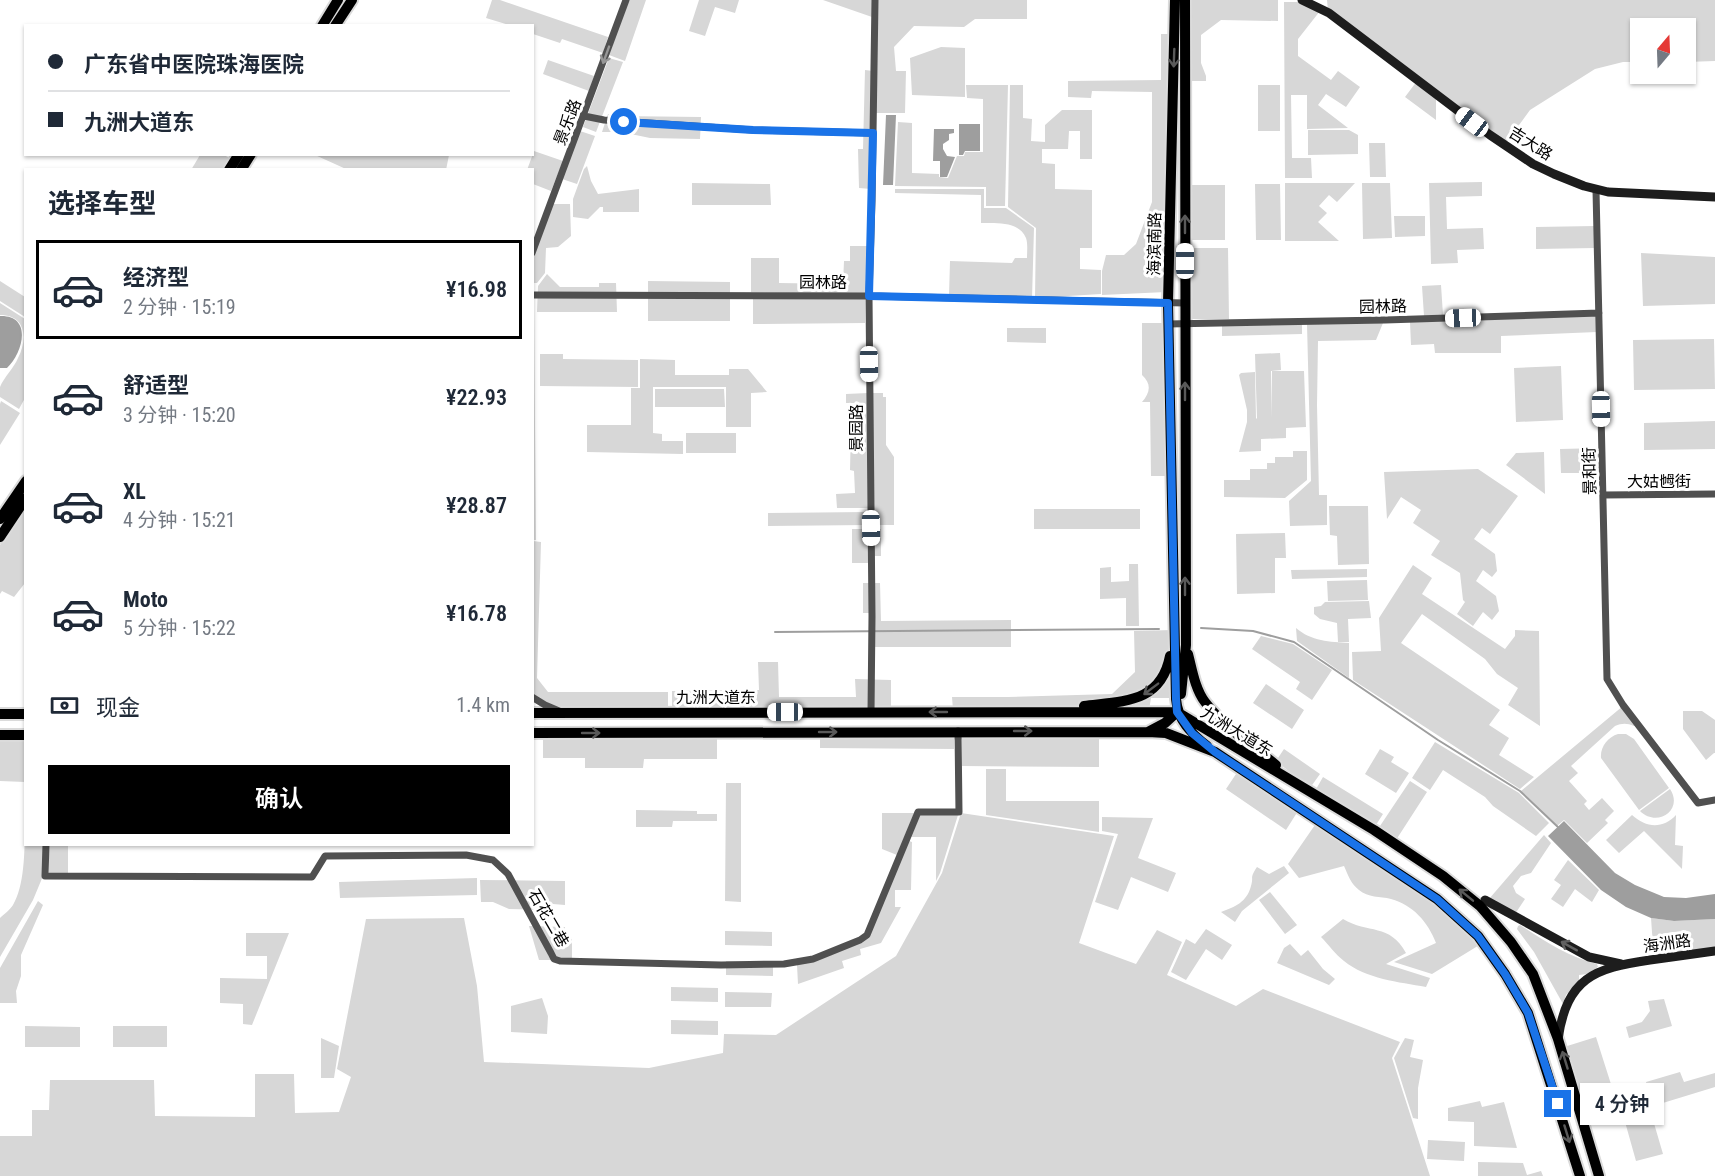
<!DOCTYPE html>
<html lang="zh">
<meta charset="utf-8">
<style>
:root{--surface:#fff;--page:#f6f6f7;--text:#1f2937;--muted:#747a83;--line:#e0e1e3;--accent:#000}
body{margin:0;font-family:"Roboto Condensed","Noto Sans SC",sans-serif;background:var(--page);color:var(--text);height:100vh;display:flex;flex-direction:column;font-size:22px;white-space:nowrap}
*{box-sizing:border-box;margin:0}
p{font-size:20px;color:var(--muted)}
.icon{flex:none;width:33px;height:33px;fill:none;stroke:currentColor;stroke-width:2;stroke-linecap:round;stroke-linejoin:round}
.map{position:relative;flex:1;overflow:hidden}
.drawer{position:absolute;left:24px;top:168px;width:510px;height:678px;display:flex;flex-direction:column;background:var(--surface);border-radius:0px;box-shadow:0 2px 4px #0004}
.drawer>*{flex:none}
.top-card{position:absolute;left:24px;top:24px;width:510px;height:132px;border-radius:0px;box-shadow:0 2px 4px #0004;display:grid;align-content:center;height:132px;padding:0 24px;background:var(--surface)}
.needle{width:39px;rotate:19deg}
.controls{position:absolute;left:1630px;top:18px;display:grid;gap:12px}
.controls a{display:grid;place-items:center;width:66px;height:66px;border-radius:0px;background:var(--surface);box-shadow:0 2px 4px #0004;font-size:30px}
.end{position:absolute;width:27px;height:27px;margin:-14px;border:8px solid #1a73e8;background:#fff;box-shadow:0 0 0 3px #fff}
.from{border-radius:50%}
.bubble{position:absolute;height:42px;border-radius:0px;background:var(--surface);box-shadow:0 2px 4px #0004;font-size:20px;font-weight:600;line-height:42px;text-align:center}
.car{position:absolute;width:18px;height:36px;margin:-18px -9px;border-radius:8px;box-shadow:0 0 4px 2px #0007;background:linear-gradient(#fff 24%,#345 0 40%,#fff 0 76%,#345 0 86%,#fff 0)}
.top-card b{display:flex;align-items:center;gap:21px;height:57px;font-size:22px}
.top-card b+b{border-top:2px solid var(--line)}
.top-card i{width:15px;height:15px;background:var(--text)}
ul{padding:0;list-style:none}
li{display:flex;align-items:center;gap:18px;height:99px;margin:0 12px 9px;padding:0 12px;border:3px solid transparent;border-radius:0px}
li div{flex:1}
li b{display:block;font-size:22px}
li em{font-style:normal;font-weight:600}
li.active{border-color:var(--accent)}
li>.icon{width:54px;height:54px;stroke-width:1.5}
h2{padding:0 24px;font-size:27px;line-height:72px}
.pay{display:flex;align-items:center;gap:15px;height:66px;padding:0 24px;font-size:22px}
.pay p{margin-inline-start:auto}
.button{display:flex;gap:12px;margin-top:auto;padding:12px 24px}
.button a{flex:1;height:69px;border-radius:0px;background:var(--accent);color:#fff;font-size:24px;font-weight:600;line-height:69px;text-align:center}
.map>svg:first-child{display:block}
.green{fill:#d7d7d7}
.water{fill:#9e9e9e}
.lines{fill:none;stroke-linecap:round;stroke-linejoin:round}
.stream{stroke:#9e9e9e;stroke-width:2}
.primary-casing{stroke:#dbdbdb;stroke-width:14}
.street{stroke:#505050;stroke-width:7}
.secondary{stroke:#1d1d1d;stroke-width:9}
.primary{stroke:#000;stroke-width:10}
.oneway{stroke:#969696}
.oneway2{stroke:#595959}
.oneway3{stroke:#616161}
.route{stroke:#1a73e8;stroke-width:8}
.labels{text-anchor:middle;stroke-width:6;stroke-linejoin:round;paint-order:stroke}
.street-label{font-size:16px;fill:#000;stroke:#fff}
</style>
<div class="map">
<svg width="1715" height="1176" viewBox="0 0 1715 1176">
<rect width="100%" height="100%" fill="#fff"/>
<path class="green" d="M492 0H500L608 37 603 53 562 39 560 43 533 34 532 26 509 25 486 18Z
M628 0H646L625 61 609 55Z
M699 0H739L735 13 715 7 705 36 689 31Z
M823 0H872V17Z
M877 0H1027V19H975L964 27 914 26 894 47 896 71H906L905 113H876Z
M1187 0H1278V21L1221 20 1201 35V63L1206 76V81H1187Z
M1327 0H1715V61L1686 62V28H1641V62H1623L1595 69 1530 110 1506 143 1328 11Z
M1284 2H1300L1320 11 1298 39V56L1331 80 1338 71 1360 87 1346 107 1326 94 1318 105 1348 128 1307 129V95H1291L1292 158H1311L1312 178H1285Z
M1161 34H1173L1166 292 1102 295V271L1106 255H1124L1136 244 1152 202V92L1092 91 1091 98 1068 97V81L1161 80Z
M941 47 965 48V97L912 95 910 58Z
M609 58 623 62 596 132 583 127Z
M548 60 594 76 589 91 543 74Z
M865 70 873 71 871 189 859 188 858 149H863Z
M1417 81 1436 94V120L1405 97Z
M966 85H1008L1005 206H986V187L895 186 898 122 912 123V173L939 174V177L948 178 957 156H964L965 152H983V99L967 98Z
M1010 85H1023V118L1032 119 1031 141 1045 142V125L1062 110H1092V159H1080V131H1069L1068 149H1042V163L1055 164V189L1092 190V248H1080V269L1101 270V294L1035 298 1036 228 1008 207Z
M1258 85H1280V131H1258Z
M608 114 618 116 701 117 700 139 650 138 621 132H602Z
M1308 130H1349L1358 135V154L1308 155Z
M580 131 595 136 577 184 562 179Z
M1369 143H1385L1386 177H1370Z
M534 151 563 161 551 191 533 184 532 170H527Z
M200 155H224L233 160 227 169 191 170Z
M315 155H449L446 170 346 169Z
M587 166 591 181 598 194 639 189V212H603V207H600L588 219 573 217V199L584 169Z
M1482 182V196L1446 197 1447 229 1483 228 1484 249 1457 250 1458 263 1431 264 1429 183Z
M692 183 770 184 771 205H692Z
M1285 183H1355L1337 202 1329 195 1319 206 1327 213 1318 222 1339 241H1285Z
M1362 183H1390L1392 238 1363 239Z
M1255 184H1280L1281 240H1256Z
M1189 185H1225V240H1189Z
M895 189H984V208H1006L1034 228 1032 299 949 296 950 261 1012 263 1015 258H1027C1027 252 1028 244 1026 238 1019 221 996 223 981 223V195L895 193Z
M553 204H570L571 236 558 247 546 248 545 273 537 283H533L532 257Z
M1394 216H1425V236L1395 237Z
M1595 226V248L1536 249V227Z
M850 246H869L867 295 751 292V258H779V283L843 284 844 261H850Z
M1188 248H1228L1229 319H1189Z
M1641 253 1715 257V304L1643 306Z
M547 274 560 287H599V283H616L617 312H537L538 286Z
M0 281 25 297V317L0 301Z
M648 281 730 282V321H648Z
M1441 285 1443 315 1424 316 1422 286Z
M753 298H865V323L753 324Z
M0 303 25 319V398L19 409 0 397C0 395 0 388 0 387 4 377 14 368 18 358 28 339 26 315 0 315Z
M532 307H534L536 540H533Z
M1597 315V332L1501 336V353H1435L1434 344 1411 345 1410 322Z
M1142 323H1167L1169 476H1151L1150 402H1142C1150 393 1152 384 1142 375Z
M1383 323 1376 340 1318 341 1317 405 1319 495H1327V525L1290 526 1289 501 1311 481 1307 324Z
M1302 324V334L1222 336V326Z
M1007 328H1046V343L1007 342Z
M1714 339 1715 389 1634 390 1633 340Z
M1280 353 1281 370 1271 371 1272 418V371H1304L1306 427 1286 428V438L1261 439V451L1239 452 1247 422V410L1239 375 1241 373 1255 372 1256 418 1257 419 1255 354Z
M540 354H563V359L638 360V387L540 386Z
M640 359 675 360V375H729V369H748L767 392 751 393V427H726V387H653V433L662 434V441H683V454L587 452V425H631V388H640Z
M1561 366 1563 420 1516 422 1514 368Z
M655 389H724L725 407H655Z
M868 393 869 508H837L836 494 855 493 854 471 850 470 851 427H856L855 403H846V394Z
M871 393H883V397H886V445L894 457V525H873Z
M1 401 20 413 0 445V404Z
M1715 421V449L1644 450V423Z
M736 433V453H686V433Z
M1601 448V473H1561L1560 449Z
M1293 451H1307V480L1285 498 1224 497V480H1250V469H1267V463H1275V457H1293Z
M1544 452 1545 494 1506 465 1516 453Z
M1478 469 1518 496 1490 534 1482 528 1474 539 1495 554 1497 571 1492 577 1483 570 1476 581 1496 596 1499 611 1492 620 1483 612 1473 626 1457 614 1465 602 1463 600 1460 573 1431 555 1440 541 1413 523 1421 510 1401 497 1387 519 1384 472Z
M25 505V583L14 597 2 591 0 594V545Z
M1329 506H1368L1369 564 1338 565 1337 536 1330 535Z
M1034 509H1140V529H1034Z
M867 512V525L768 526V513Z
M852 529H881V556H874V563H852Z
M1285 533 1286 558H1275V593L1237 594 1236 534Z
M533 541 541 542 537 678 548 692H668V711H564L533 695Z
M1129 564H1138L1139 626H1126V598L1100 599V568L1111 567V582L1129 581Z
M1413 565 1432 578 1422 594 1505 649 1515 636V630L1539 631 1540 726 1508 705 1518 688 1497 674 1485 659 1422 614 1401 643 1500 710 1489 725 1509 738 1499 755 1534 777 1520 789 1353 680 1352 652 1381 651 1379 618Z
M1367 569V577L1292 579 1291 570Z
M1367 580 1368 600 1328 601 1327 581Z
M863 583H880L881 621 1011 620V647H870L869 613H863Z
M1369 601 1371 618 1348 619 1349 642H1338L1337 623 1320 619 1314 614V607L1321 606 1325 602Z
M1296 628C1311 641 1330 642 1349 643V678L1297 641Z
M1173 630 1174 698H1151L1149 710H953L952 697H1008L1112 694 1135 672 1134 631Z
M1261 636 1293 644 1332 670 1312 700 1296 689 1300 682 1252 649Z
M758 662H778L779 697H856L855 679 891 680V710H672V691L759 690Z
M1266 684 1304 710 1292 729 1253 703Z
M1623 706 1637 724 1634 726C1627 723 1622 723 1615 726L1571 766 1578 773 1569 781 1587 801 1584 804 1589 810 1602 798 1614 811 1605 820 1608 823 1587 843 1564 820 1557 826 1521 791Z
M1683 711H1702L1715 720V753H1714L1706 760 1683 729Z
M820 733H954V749L820 748Z
M962 734H1099V767L962 766Z
M1618 734H1626L1634 739 1669 788 1639 810 1601 758C1600 747 1608 737 1618 734Z
M717 735V759H644L643 768H585V758H543V736Z
M0 738H25V782L0 781Z
M1435 742 1519 793 1549 823 1536 836 1493 806 1485 797 1443 770 1430 790 1412 778Z
M1284 749 1320 774 1310 788 1276 761Z
M1380 749 1394 757 1391 762 1409 773 1396 793 1365 774Z
M986 769H1006V801H1099V832L986 815Z
M1238 771 1298 811 1286 830 1226 789Z
M1323 777 1383 814 1374 828 1315 791Z
M1410 781 1427 792 1396 840 1378 829Z
M726 783H741V902L725 901Z
M1670 789C1684 810 1657 828 1640 811Z
M25 799 26 844 43 845V876L33 900 0 957V918C4 914 10 910 13 905 28 880 24 829 25 799Z
M636 810 697 811V814H717V821H673L672 827H636Z
M882 813H914L897 855 882 849Z
M961 813 1114 836 1079 943 1136 964 1157 930 1182 942 1167 975 1236 1006 1263 989 1400 1042 1392 1058 1430 1176H0V1136H32V1110H49L50 1080H154L155 1116 255 1117V1074H294L295 1113 339 1112 351 1077 337 1069 366 919 464 918 477 986 484 1062 649 1068 723 1053 724 1034 776 1035 896 956 942 873Z
M920 815H958L940 873 936 881V837H911Z
M1632 815C1646 828 1663 829 1676 815L1675 845 1683 846 1682 869 1644 831 1619 853 1606 840Z
M1102 817 1153 818 1138 858 1176 873 1168 892 1131 877 1118 910 1095 902 1118 834 1102 831Z
M1317 822 1435 901 1481 944 1432 974 1394 962 1436 943C1428 922 1413 905 1391 899 1380 896 1368 898 1359 890 1351 884 1348 875 1344 866L1299 878 1288 864Z
M1544 835 1551 843 1531 873 1521 876 1513 886 1516 893 1525 899 1515 914 1489 899Z
M909 841 912 842 911 890H895V907H901L881 943 860 949 861 955 842 961 844 968 798 984 797 965 863 942Z
M49 845H68V873H49Z
M1568 860 1599 890 1592 902 1575 889 1563 907 1551 899 1561 885 1554 880Z
M1284 866 1289 873 1242 911 1235 922 1221 912C1235 907 1247 902 1251 886 1254 876 1249 879 1257 867L1269 874Z
M477 878V895L340 898 339 882Z
M480 880 565 881V905L553 904 552 910 509 909 493 902H481Z
M1270 892 1297 925 1285 934 1259 900Z
M38 901 43 905 21 955V976L16 991 17 1003H0V968Z
M1651 918 1674 921 1715 919V951L1654 960Z
M1343 919C1368 934 1390 923 1406 953L1386 964 1430 978 1426 987C1399 982 1366 979 1344 961 1335 954 1329 945 1321 937Z
M1520 925C1545 941 1568 957 1597 964L1598 967 1587 974 1579 975V980L1566 995 1563 1004 1534 952 1517 929 1518 926Z
M529 926 565 927V937H572V960H539Z
M1206 929 1232 945 1222 960 1206 949 1186 980 1171 972 1186 939 1195 944Z
M725 931 772 932V946L725 945Z
M246 933H289L252 1025 243 1024V1004L220 1003V978L267 979V956H246Z
M1290 944 1301 956 1308 950 1323 969 1335 979 1329 985 1277 963 1284 948Z
M726 961 773 962V976L726 975Z
M671 987 718 988V1002L671 1001Z
M725 992 772 993 771 1007H725Z
M542 998 548 1016 547 1034 511 1032V1006Z
M1664 999 1672 1026 1629 1038 1626 1027 1642 1022 1650 1011 1648 1001Z
M671 1020 718 1021V1035L671 1034Z
M25 1026 80 1027V1047H25Z
M113 1026H167V1047H113Z
M1596 1037 1616 1100 1583 1110 1564 1047Z
M321 1038 339 1046 334 1078H321Z
M1405 1038 1414 1040 1410 1057 1423 1060 1418 1088V1119L1413 1118 1394 1058Z
M1680 1072 1684 1082 1715 1073V1087L1653 1106 1646 1082Z
M1646 1096 1663 1154 1636 1161 1620 1104Z
M1480 1101 1482 1107 1504 1102 1517 1148 1474 1146V1122L1448 1121V1108Z
M1428 1140 1465 1142 1464 1161 1427 1159Z
M1478 1162 1523 1163 1527 1175 1541 1171 1543 1176H1478Z"/>
<path class="water" d="M886 115H896L893 185H883Z
M959 124H980V151H965L963 155H959Z
M934 129H954V133L949 134V140L943 144V149L947 156 955 157 947 177H940V161H933Z
M0 316C33 315 23 353 7 368H0Z
M1564 821 1615 873 1635 885 1664 897 1686 898 1715 894V919L1674 921 1651 918 1626 907 1601 890 1548 836Z"/>
<g class="lines">
<path class="stream" d="M1201 628 1253 631 1294 642 1438 740 1520 791 1560 829
M775 632 1159 629"/>
<g class="primary-casing">
<path id="primary" d="M1175 0 1168 303 1176 699C1178 721 1191 733 1207 746
M322 26 338 0
M335 26 352 0
M229 170 239 154
M241 170 251 154
M0 519 26 481
M0 537 26 498
M1188 654C1192 669 1195 689 1205 702 1223 726 1253 746 1276 765
M1181 694 1186 645 1185 0
M1084 706C1124 701 1161 703 1170 656
M532 713 1177 712 1374 830 1443 876 1480 906 1511 942 1533 974 1558 1039 1599 1176
M0 714H26
M1148 732 1165 723 1177 712
M532 733 1148 732 1166 733 1215 752 1437 899 1478 936 1505 974 1528 1013 1580 1176
M0 735H26"/>
</g>
<path class="street" d="M584 116 604 120 753 130 873 133
M1596 190 1607 679 1623 705 1698 803 1715 800
M532 253 626 0
M532 295 869 296 1185 303
M1168 324 1385 320 1599 313
M1603 495 1715 494
M532 697 545 705 559 711
M871 712 872 616 869 296 872 201 875 0
M46 844 45 876 312 877 325 856 466 855 493 860 508 874 551 953 554 959 560 961 721 965 784 964 813 959 860 940 867 935 918 812H959L958 731"/>
<path class="secondary" d="M1302 0 1329 13 1490 135 1533 164 1554 174 1584 186 1608 192 1715 197
M1485 900 1589 957 1621 964
M1558 1039C1567 978 1594 968 1650 960 1672 957 1693 954 1715 951"/>
<use href="#primary" class="primary"/>
</g>
<defs><path id="oneway-shaft" d="M-6 0H5M1.5-3L5.5 0L1.5 3" fill="none" stroke-width="1.6" stroke-linecap="round" stroke-linejoin="round" transform="scale(1.5)"/></defs>
<use class="oneway" href="#oneway-shaft" transform="translate(606 55) rotate(110)"/>
<g class="oneway2">
<use href="#oneway-shaft" transform="translate(1174 58) rotate(92)"/>
<use href="#oneway-shaft" transform="translate(1185 224) rotate(-90)"/>
<use href="#oneway-shaft" transform="translate(1185 391) rotate(-90)"/>
<use href="#oneway-shaft" transform="translate(1185 586) rotate(-90)"/>
<use href="#oneway-shaft" transform="translate(1151 689) rotate(143)"/>
<use href="#oneway-shaft" transform="translate(938 712) rotate(180)"/>
<use href="#oneway-shaft" transform="translate(1023 731)"/>
<use href="#oneway-shaft" transform="translate(828 732)"/>
<use href="#oneway-shaft" transform="translate(591 733)"/>
<use href="#oneway-shaft" transform="translate(1466 895) rotate(-141)"/>
<use href="#oneway-shaft" transform="translate(1565 1060) rotate(-107)"/>
<use href="#oneway-shaft" transform="translate(1567 1134) rotate(73)"/>
</g>
<use class="oneway3" href="#oneway-shaft" transform="translate(1569 946) rotate(-151)"/>
<g class="lines">
<path class="route" d="M624 122 753 130 873 133 869 296 1168 303 1176 699 1177 712 1192 733 1215 752 1437 899 1478 936 1505 974 1528 1013 1558 1104"/>
</g>
<g class="labels">
<g class="street-label">
<text transform="translate(567 122) rotate(-69)" y="6">景乐路</text>
<text transform="translate(1531 143) rotate(32)" y="6">吉大路</text>
<text transform="translate(1154 244) rotate(-89)" y="6">海滨南路</text>
<text x="823" y="288">园林路</text>
<text transform="translate(1383 306) rotate(-1)" y="6">园林路</text>
<text transform="translate(856 428) rotate(-90)" y="6">景园路</text>
<text transform="translate(1589 471) rotate(-91)" y="6">景和街</text>
<text x="1659" y="487">大姑乸街</text>
<text x="716" y="703">九洲大道东</text>
<text transform="translate(1237 731) rotate(31)" y="6">九洲大道东</text>
<text transform="translate(549 918) rotate(60)" y="6">石花二巷</text>
<text transform="translate(1667 943) rotate(-8)" y="6">海洲路</text>
</g>
</g>
</svg>
<div class="controls">
<a><svg class="needle" viewBox="-14 -14 28 28"><path d="M0-13l5 13h-10z" fill="#e53935"/><path d="M0 13l5-13h-10z" fill="#747a83"/></svg></a>
</div>
<i class="end from" style="left:624px;top:122px"></i>
<i class="end" style="left:1558px;top:1104px"></i>
<div class="bubble" style="left:1580px;top:1083px;width:84px">4 分钟</div>
<i class="car" style="left:1472px;top:122px;rotate:307deg"></i>
<i class="car" style="left:1185px;top:261px;rotate:0deg"></i>
<i class="car" style="left:1463px;top:318px;rotate:268deg"></i>
<i class="car" style="left:869px;top:364px;rotate:179deg"></i>
<i class="car" style="left:1601px;top:409px;rotate:179deg"></i>
<i class="car" style="left:871px;top:528px;rotate:179deg"></i>
<i class="car" style="left:785px;top:712px;rotate:270deg"></i>
<div class="top-card">
<b><i class="from"></i>广东省中医院珠海医院</b>
<b><i></i>九洲大道东</b>
</div>
<section class="drawer">
<h2>选择车型</h2>
<ul>
<li class="active"><svg class="icon" aria-label="car" viewBox="0 0 24 24"><path d="M5 17H2v-5l4-1 3-4h7l3 4 3 1v5h-3M9 17h6M6 11h13"/><circle cx="7" cy="17" r="2"/><circle cx="17" cy="17" r="2"/></svg><div><b>经济型</b><p>2 分钟 · 15:19</p></div><em>¥16.98</em></li>
<li><svg class="icon" aria-label="car" viewBox="0 0 24 24"><path d="M5 17H2v-5l4-1 3-4h7l3 4 3 1v5h-3M9 17h6M6 11h13"/><circle cx="7" cy="17" r="2"/><circle cx="17" cy="17" r="2"/></svg><div><b>舒适型</b><p>3 分钟 · 15:20</p></div><em>¥22.93</em></li>
<li><svg class="icon" aria-label="car" viewBox="0 0 24 24"><path d="M5 17H2v-5l4-1 3-4h7l3 4 3 1v5h-3M9 17h6M6 11h13"/><circle cx="7" cy="17" r="2"/><circle cx="17" cy="17" r="2"/></svg><div><b>XL</b><p>4 分钟 · 15:21</p></div><em>¥28.87</em></li>
<li><svg class="icon" aria-label="car" viewBox="0 0 24 24"><path d="M5 17H2v-5l4-1 3-4h7l3 4 3 1v5h-3M9 17h6M6 11h13"/><circle cx="7" cy="17" r="2"/><circle cx="17" cy="17" r="2"/></svg><div><b>Moto</b><p>5 分钟 · 15:22</p></div><em>¥16.78</em></li>
</ul>
<div class="pay"><svg class="icon" aria-label="cash" viewBox="0 0 24 24"><path d="M3 7h18v10H3z"/><circle cx="12" cy="12" r="2"/></svg>现金<p>1.4 km</p></div>
<div class="button"><a>确认</a></div>
</section>
</div>
